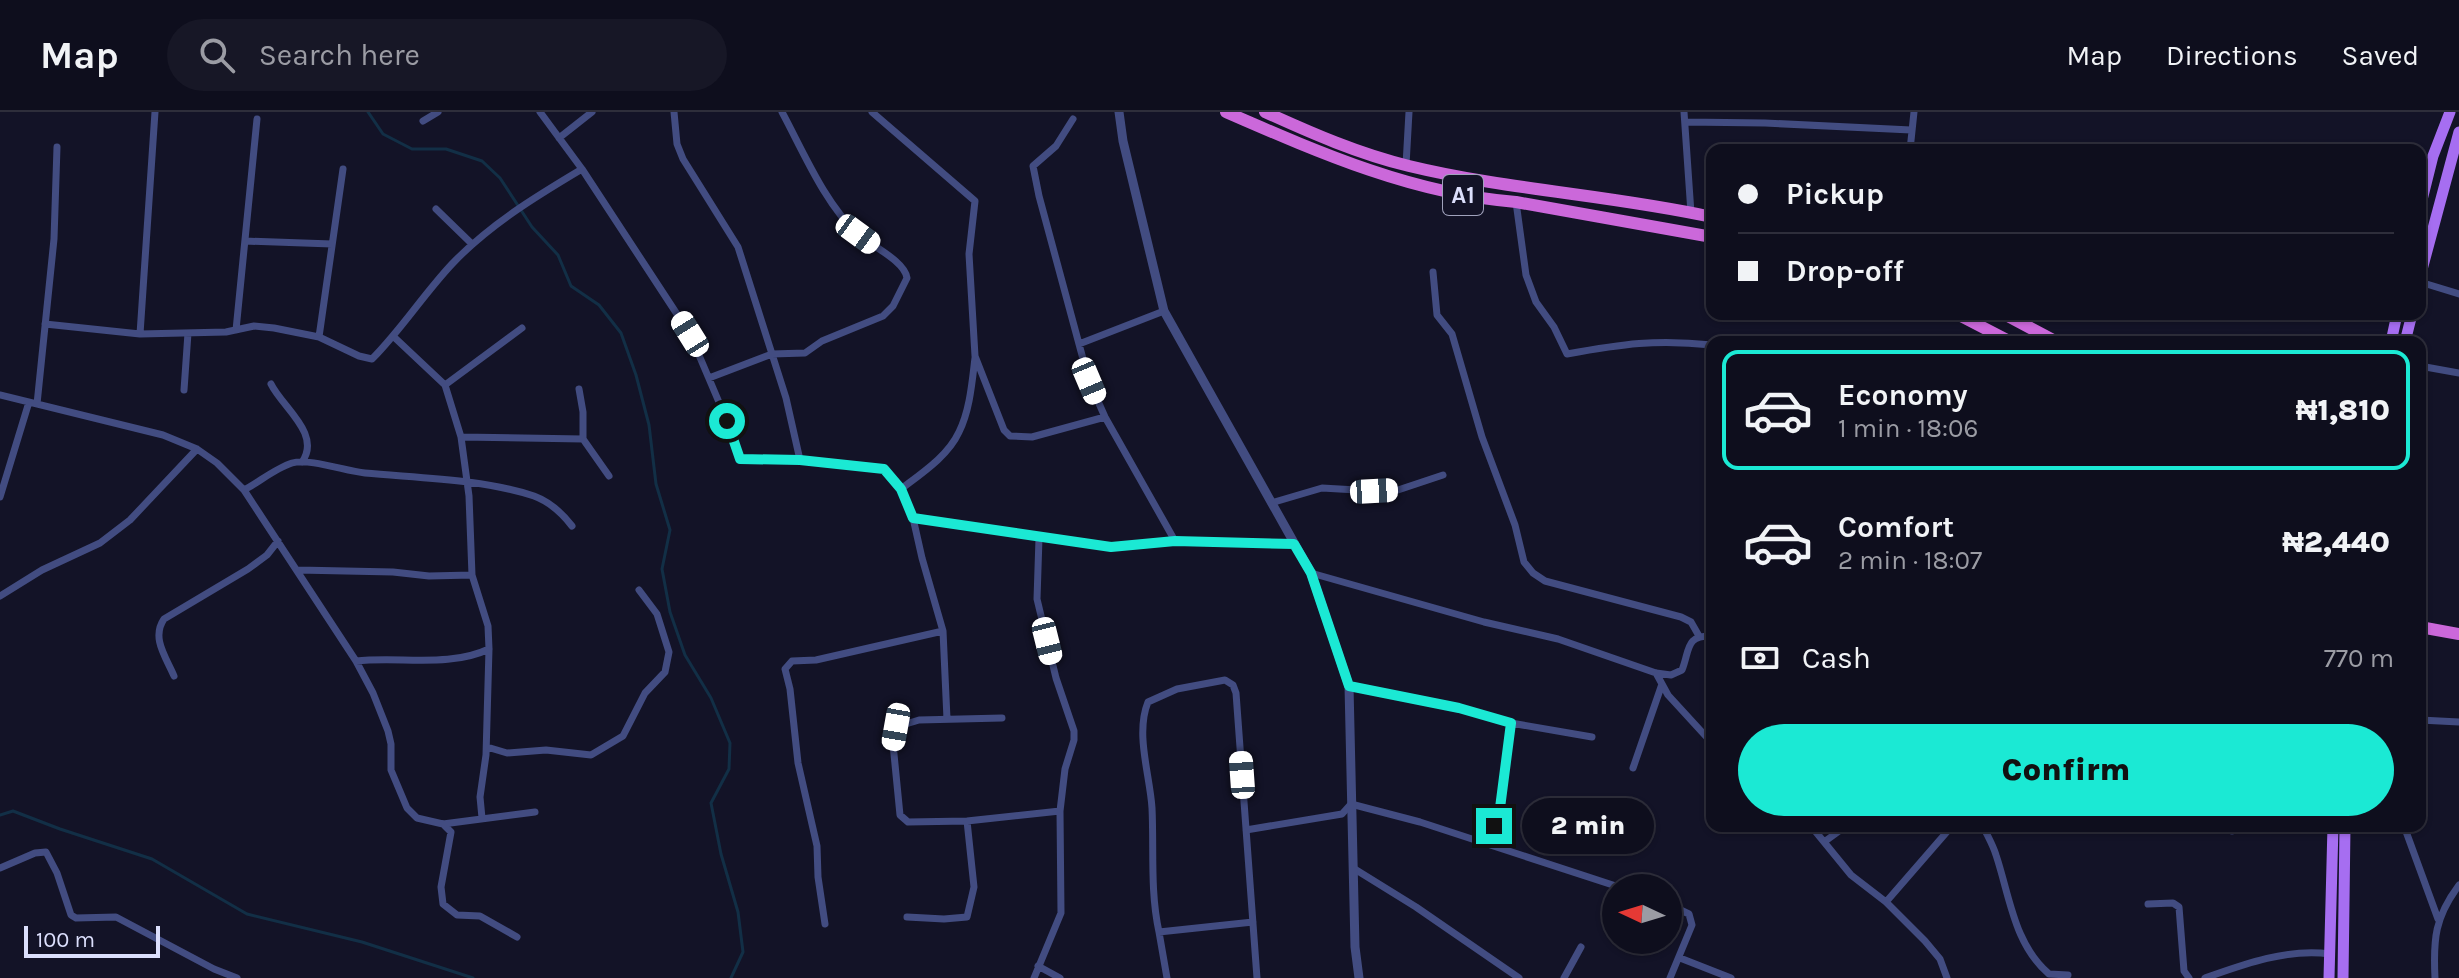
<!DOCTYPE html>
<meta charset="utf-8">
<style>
:root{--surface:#0e0e1d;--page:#171726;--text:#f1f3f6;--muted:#9b9ca4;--line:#2e2e3b;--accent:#1be9d4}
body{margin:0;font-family:Karla,sans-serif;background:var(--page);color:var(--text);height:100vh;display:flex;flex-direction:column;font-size:30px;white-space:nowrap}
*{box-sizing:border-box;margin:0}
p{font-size:26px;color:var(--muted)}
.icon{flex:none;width:44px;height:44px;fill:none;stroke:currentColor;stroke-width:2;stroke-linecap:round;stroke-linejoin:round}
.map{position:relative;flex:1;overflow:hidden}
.drawer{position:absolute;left:1706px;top:224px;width:720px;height:496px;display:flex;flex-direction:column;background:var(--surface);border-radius:16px;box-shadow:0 2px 6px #0004,0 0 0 2px var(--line)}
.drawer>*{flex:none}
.banner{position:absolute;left:1706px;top:32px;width:720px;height:176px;border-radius:16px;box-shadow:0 2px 6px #0004,0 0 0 2px var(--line);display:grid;align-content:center;height:176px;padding:0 32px;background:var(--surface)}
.needle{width:52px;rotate:274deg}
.buttons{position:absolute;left:1602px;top:762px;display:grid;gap:16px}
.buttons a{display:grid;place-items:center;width:80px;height:80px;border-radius:50%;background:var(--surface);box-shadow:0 2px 6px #0004,0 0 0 2px var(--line);font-size:40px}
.scale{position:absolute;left:24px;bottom:20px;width:136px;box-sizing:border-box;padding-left:8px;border:4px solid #dcdffc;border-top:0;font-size:22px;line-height:28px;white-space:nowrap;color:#dcdffc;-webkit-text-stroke:6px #131327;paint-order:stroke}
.end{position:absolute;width:36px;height:36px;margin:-18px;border:10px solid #1be9d4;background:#111;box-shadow:0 0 0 4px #111}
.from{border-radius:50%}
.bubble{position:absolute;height:56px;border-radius:28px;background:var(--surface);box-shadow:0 2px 6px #0004,0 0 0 2px var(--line);font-size:26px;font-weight:800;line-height:56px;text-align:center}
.car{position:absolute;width:24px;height:48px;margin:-24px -12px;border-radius:10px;box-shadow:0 0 6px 2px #0007;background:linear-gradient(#fff 24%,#345 0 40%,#fff 0 76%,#345 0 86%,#fff 0)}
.banner b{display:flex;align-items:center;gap:28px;height:76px;font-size:30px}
.banner b+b{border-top:2px solid var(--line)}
.banner i{width:20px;height:20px;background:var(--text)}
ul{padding:14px 0 0;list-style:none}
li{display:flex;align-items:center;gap:24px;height:120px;margin:0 16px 12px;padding:0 16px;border:4px solid transparent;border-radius:16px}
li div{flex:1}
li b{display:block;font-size:30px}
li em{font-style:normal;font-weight:800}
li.active{border-color:var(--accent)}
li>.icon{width:72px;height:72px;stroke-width:1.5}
.pay{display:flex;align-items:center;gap:20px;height:88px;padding:0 32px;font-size:30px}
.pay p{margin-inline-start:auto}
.primary-button{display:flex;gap:16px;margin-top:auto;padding:16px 32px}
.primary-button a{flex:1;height:92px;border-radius:48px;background:var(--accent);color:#111;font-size:32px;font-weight:800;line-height:92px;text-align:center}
header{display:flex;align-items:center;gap:48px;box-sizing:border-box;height:112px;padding:0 40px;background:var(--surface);border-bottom:2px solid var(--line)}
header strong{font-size:38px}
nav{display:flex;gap:44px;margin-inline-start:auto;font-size:28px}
.search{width:560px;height:72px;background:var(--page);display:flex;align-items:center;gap:20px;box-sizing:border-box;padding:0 28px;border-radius:44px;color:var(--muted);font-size:30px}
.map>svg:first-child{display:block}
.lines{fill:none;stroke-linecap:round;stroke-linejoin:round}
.stream{stroke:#122f46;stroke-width:3}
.minor{stroke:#424c81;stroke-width:7}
.tertiary{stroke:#424c81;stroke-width:9}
.primary{stroke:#a66ef1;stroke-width:11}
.trunk{stroke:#cb68da;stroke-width:12}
.route{stroke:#1be9d4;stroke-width:10}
.labels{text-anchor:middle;stroke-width:6;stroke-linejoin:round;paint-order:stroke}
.shield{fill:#131327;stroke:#a0a2bc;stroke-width:2}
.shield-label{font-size:24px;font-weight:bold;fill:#dcdffc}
</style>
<header>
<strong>Map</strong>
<div class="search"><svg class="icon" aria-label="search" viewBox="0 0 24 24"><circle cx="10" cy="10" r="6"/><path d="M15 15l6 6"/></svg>Search here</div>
<nav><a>Map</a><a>Directions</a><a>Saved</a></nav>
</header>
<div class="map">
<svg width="2459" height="866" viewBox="0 0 2459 866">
<rect width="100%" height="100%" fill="#131327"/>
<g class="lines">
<path class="stream" d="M368 0 383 22 412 37H446L482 49 500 66 532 115 558 143 571 174 599 193 621 221 636 263 649 313 656 372 670 418 662 457 670 500 685 543 711 586 730 631 729 657 711 691 721 742 738 800 743 840 731 866
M0 703 13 699 60 717 152 747 247 802 362 830 473 866"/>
<path class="minor" d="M540 0 582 57 690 222 727 309 740 347 800 348 884 357 901 377
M674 0 677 32 683 47 738 135 786 286 800 348
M872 0 975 89 969 142 975 244 1004 318 1010 324 1032 325 1105 305
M1684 0 1691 101
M1073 7 1056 34 1033 54 1039 84 1089 269 1105 305 1175 429
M423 9 438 0
M1686 10 1765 11 1911 18
M559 26 592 0
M1910 38 1914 0
M1406 53 1409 0
M1516 90 1526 163 1536 190 1554 215 1567 242C1622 232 1656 227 1712 233
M436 97 472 132
M245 129 332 132
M1433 160 1437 203 1452 222 1482 325 1515 413 1524 450 1533 461 1545 469 1681 505 1691 510 1699 524
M2420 170 2459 182
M45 212 140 222 226 220 254 214 274 216 319 225 359 244 372 247C401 218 423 183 452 152 489 113 535 85 582 57
M236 218 257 7
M140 222 155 0
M319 225 343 57
M394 225 445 273 461 325 469 384 472 463 488 514 489 537 486 643 480 685 482 706
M1079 232 1164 199
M2420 254 2459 261
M709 266 772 242 805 241 822 229 883 204 893 194 907 166C905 149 870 133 858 122 825 92 803 39 782 0
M271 272C282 295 322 322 302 350
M445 273 522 216
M579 277 583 300V327L609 364
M184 278 188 221
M0 283 163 323 197 337 217 351 244 378 356 549 373 581 388 619 391 632V658L407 696 417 706 443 712 535 700
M37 292 54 127 57 35
M461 325 583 327
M244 378C259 370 276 356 292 351 310 346 345 359 365 361 418 366 483 367 534 384 550 390 562 401 572 414
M0 385 29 290
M1271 391 1322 376 1374 379 1398 378 1443 363
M913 406 1111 435 1175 429 1294 432
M298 458 393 460 429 464 472 463
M1311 461 1484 510 1558 527 1656 561 1671 563 1682 558C1690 538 1685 523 1712 524
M0 484 42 458 100 431 130 408 197 337
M356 549C399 544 449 556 489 537
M1656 561 1668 583 1712 631
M174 564C166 545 151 526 164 507L248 457 267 443 278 429
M1349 574 1459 596 1511 611 1592 625
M1002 606 919 608 896 615 893 632 900 703 908 710 967 709 1060 699
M947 607 943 519 922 446 913 406 901 377C922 361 948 344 959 320 970 298 972 270 975 246
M2420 608 2459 610
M487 635 507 641 546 638 591 643 623 624 645 581 665 560 669 540 657 502 639 478
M1633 656 1662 572
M443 712 451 720 441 775 443 792 457 803 480 804 517 825
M1811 714 1851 763 1886 790 1925 829 1940 847 1947 866
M1983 714C1987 723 1993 733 1996 743 2010 785 2014 832 2049 862L2068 863
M2232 714V719
M2404 714 2438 807
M1246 718 1342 702 1351 692 1420 710 1622 776
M1824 730 1846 714
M1489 732 1500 696 1511 611
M0 756 35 741 46 740 57 761 71 803 76 806 116 805 214 857 237 866
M1353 756 1416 795 1519 866
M1886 790 1952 714
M1668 792 1689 802 1692 813 1670 866
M2148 792 2173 791 2179 795 2184 859 2189 866
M907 805 944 807 967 805 974 775 967 709
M1253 810 1159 820C1150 779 1154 737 1152 696 1150 663 1135 622 1148 590L1177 577 1225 568 1233 573 1236 581C1243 676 1250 771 1257 866
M825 812 818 765 817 734 798 651 790 577 785 557 792 549 816 548 943 519
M1159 820 1167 866
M1680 846 1731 866
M1038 854 1060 866
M1034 866 1061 801 1060 699 1065 657 1074 628V619L1056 566 1037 487 1039 426
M1564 866 1581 835
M2205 866C2244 852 2288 836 2330 842
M2435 866C2433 827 2435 805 2459 773"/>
<path class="tertiary" d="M1119 0 1123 29 1164 199 1311 461 1349 574 1355 835 1359 866"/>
<path class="primary" d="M2420 96 2433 44 2450 0
M2420 165 2459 20
M2391 230 2397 202
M2405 230 2412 202
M2329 866 2333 714
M2343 866 2345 714"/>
<path class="trunk" d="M1226 0C1320 41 1413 82 1516 90L1712 125
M1265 0C1311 21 1359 42 1409 54 1508 78 1612 83 1712 105
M1957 202 2011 230
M2004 202 2057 230
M2420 515 2459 522"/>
</g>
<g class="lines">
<path class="route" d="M727 309 740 347 800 348 884 357 901 377 913 406 1111 435 1175 429 1294 432 1311 461 1349 574 1459 596 1511 611 1500 696 1494 714"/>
</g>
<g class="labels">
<rect class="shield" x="1443" y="63" width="40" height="40" rx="6"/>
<g class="shield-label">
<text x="1463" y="91">A1</text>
</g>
</g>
</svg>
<div class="buttons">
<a><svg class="needle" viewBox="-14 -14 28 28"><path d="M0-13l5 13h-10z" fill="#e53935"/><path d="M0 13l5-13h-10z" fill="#9b9ca4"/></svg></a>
</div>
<div class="scale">100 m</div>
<i class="end from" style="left:727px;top:309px"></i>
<i class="end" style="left:1494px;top:714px"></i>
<div class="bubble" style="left:1522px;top:686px;width:132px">2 min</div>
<i class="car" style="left:858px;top:122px;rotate:126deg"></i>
<i class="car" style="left:690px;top:222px;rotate:328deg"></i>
<i class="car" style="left:1089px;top:269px;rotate:157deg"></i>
<i class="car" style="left:1374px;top:379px;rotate:87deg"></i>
<i class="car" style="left:1047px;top:529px;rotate:166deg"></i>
<i class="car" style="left:896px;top:615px;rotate:190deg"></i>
<i class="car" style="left:1242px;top:663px;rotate:356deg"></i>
<div class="banner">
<b><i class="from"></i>Pickup</b>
<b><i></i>Drop-off</b>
</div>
<section class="drawer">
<ul>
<li class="active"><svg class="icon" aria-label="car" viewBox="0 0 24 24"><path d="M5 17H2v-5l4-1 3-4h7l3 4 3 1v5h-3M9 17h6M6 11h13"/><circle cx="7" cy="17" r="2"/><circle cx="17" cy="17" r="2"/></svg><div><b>Economy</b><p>1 min · 18:06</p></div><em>₦1,810</em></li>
<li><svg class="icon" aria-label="car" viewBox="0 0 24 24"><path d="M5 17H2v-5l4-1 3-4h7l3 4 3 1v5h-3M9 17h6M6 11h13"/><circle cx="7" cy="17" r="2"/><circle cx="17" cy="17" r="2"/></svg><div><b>Comfort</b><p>2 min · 18:07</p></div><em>₦2,440</em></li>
</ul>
<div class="pay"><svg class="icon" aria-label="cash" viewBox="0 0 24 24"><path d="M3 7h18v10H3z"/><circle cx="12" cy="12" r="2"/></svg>Cash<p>770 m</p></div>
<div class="primary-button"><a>Confirm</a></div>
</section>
</div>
